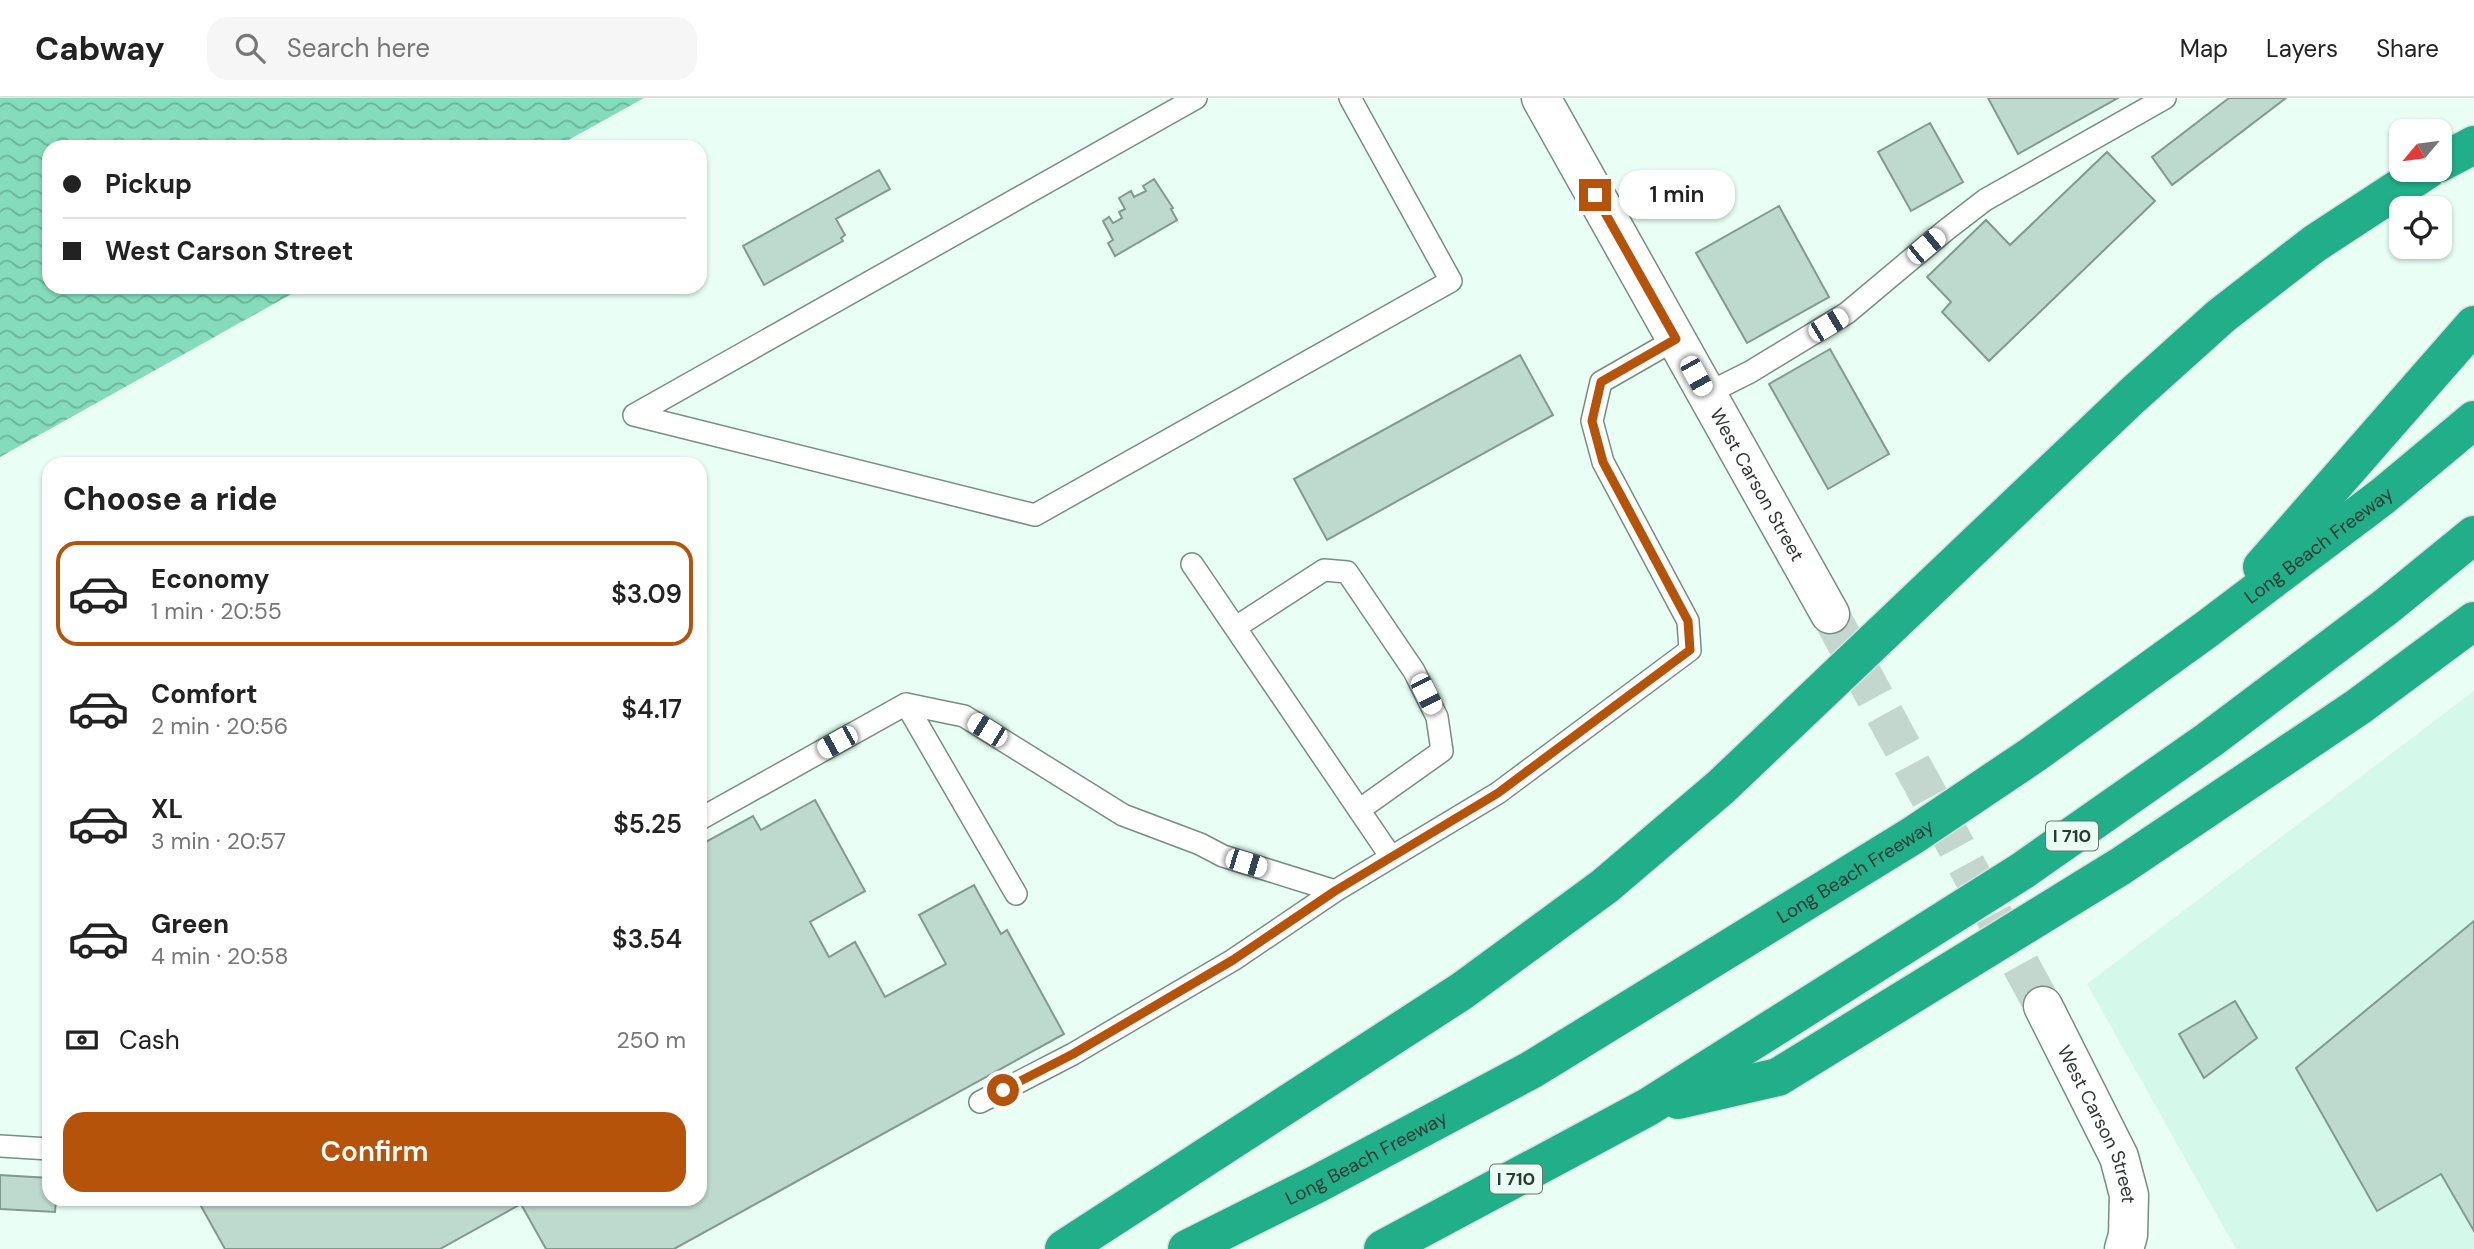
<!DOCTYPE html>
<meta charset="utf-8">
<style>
:root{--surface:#fff;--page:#f6f6f6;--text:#222;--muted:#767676;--line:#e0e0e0;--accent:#b45309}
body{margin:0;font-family:"DM Sans",sans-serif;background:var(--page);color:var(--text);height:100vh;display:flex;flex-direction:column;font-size:26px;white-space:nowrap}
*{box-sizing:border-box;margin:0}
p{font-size:23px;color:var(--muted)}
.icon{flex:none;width:38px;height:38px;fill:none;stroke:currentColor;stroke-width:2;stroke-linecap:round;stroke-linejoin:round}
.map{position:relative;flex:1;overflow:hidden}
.details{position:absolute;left:42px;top:359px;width:665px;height:749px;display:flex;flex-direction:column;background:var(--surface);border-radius:21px;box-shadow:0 2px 5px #0004}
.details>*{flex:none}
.banner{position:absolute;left:42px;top:42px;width:665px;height:154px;border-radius:21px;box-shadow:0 2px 5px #0004;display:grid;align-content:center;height:154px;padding:0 21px;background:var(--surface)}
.needle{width:46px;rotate:241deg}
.tools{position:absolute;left:2389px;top:21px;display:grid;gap:14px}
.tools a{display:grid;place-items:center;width:63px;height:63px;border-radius:14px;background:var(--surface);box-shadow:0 2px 5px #0004;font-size:35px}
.end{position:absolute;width:32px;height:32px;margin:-16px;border:9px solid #b45309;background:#fff;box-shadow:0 0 0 4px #fff}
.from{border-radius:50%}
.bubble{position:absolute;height:49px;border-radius:21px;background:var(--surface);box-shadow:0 2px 5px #0004;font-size:23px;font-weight:600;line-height:49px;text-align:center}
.car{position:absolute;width:21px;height:42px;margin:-21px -10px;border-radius:9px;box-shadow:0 0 5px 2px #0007;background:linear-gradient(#fff 24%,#345 0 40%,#fff 0 76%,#345 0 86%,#fff 0)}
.banner b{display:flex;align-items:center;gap:24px;height:66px;font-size:26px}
.banner b+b{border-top:2px solid var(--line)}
.banner i{width:18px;height:18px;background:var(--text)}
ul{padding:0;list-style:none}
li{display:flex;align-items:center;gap:21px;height:105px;margin:0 14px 10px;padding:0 7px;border:4px solid transparent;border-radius:21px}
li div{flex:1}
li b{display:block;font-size:26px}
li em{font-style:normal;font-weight:600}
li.selected{border-color:var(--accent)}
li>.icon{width:63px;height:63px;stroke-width:1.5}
h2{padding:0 21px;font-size:32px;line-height:84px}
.pay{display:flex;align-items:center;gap:18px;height:77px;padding:0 21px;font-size:26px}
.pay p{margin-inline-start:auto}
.button{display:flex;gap:14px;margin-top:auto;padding:14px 21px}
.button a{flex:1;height:80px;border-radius:21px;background:var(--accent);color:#fff;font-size:28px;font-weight:600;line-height:80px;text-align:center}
header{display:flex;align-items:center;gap:42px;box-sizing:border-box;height:98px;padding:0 35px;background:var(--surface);border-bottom:2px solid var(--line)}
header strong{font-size:33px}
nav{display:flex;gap:38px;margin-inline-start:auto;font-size:24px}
.search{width:490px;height:63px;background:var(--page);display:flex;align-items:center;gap:18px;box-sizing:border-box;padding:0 24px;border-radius:21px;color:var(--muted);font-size:26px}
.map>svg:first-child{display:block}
.built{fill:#d4f8ea}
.water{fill:url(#water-waves)}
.building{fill:#bed9ce;stroke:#819a90;stroke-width:2}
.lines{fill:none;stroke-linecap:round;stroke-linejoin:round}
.minor-tunnel{stroke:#c3d7cf;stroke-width:38;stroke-dasharray:38 19;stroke-linecap:butt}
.service-casing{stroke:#758e84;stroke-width:24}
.minor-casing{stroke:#758e84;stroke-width:41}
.motorway-casing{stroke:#dddfdf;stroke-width:41}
.service{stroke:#fff;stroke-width:21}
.minor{stroke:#fff;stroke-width:38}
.motorway{stroke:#21af89;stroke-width:38}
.route{stroke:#b45309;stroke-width:9}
.labels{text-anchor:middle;stroke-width:5;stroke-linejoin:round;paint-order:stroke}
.shield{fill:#e9fff6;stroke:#65746e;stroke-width:2}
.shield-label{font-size:18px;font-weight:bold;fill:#2d3834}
.street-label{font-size:19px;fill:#2d3834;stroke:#e9fff6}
</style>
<header>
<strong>Cabway</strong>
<div class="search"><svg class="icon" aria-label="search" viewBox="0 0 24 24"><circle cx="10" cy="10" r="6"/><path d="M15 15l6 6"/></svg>Search here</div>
<nav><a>Map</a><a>Layers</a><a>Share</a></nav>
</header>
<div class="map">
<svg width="2474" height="1151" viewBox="0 0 2474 1151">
<defs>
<pattern id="water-waves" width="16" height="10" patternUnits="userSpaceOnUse" patternTransform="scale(1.75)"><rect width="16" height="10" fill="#84dcbc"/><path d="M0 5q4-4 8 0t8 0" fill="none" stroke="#6cb39a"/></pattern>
</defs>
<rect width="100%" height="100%" fill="#e9fff6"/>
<path class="built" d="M2474 593V1151H2236L2087 886Z"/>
<path class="water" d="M0 0H644L556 49H49V189H304L0 359Z"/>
<path class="building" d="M1988 0H2118L2018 56Z
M2229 0H2286L2172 87 2152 59Z
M1930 25 1963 84 1911 113 1878 54Z
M2107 54 2155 103 1989 263 1942 214 1951 204 1927 179 1986 122 2010 147Z
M879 72 890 91 836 121 845 137 841 140 843 143 764 187 743 148Z
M1154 81 1173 110 1171 111 1177 122 1115 158 1108 145 1113 142 1103 123 1109 119 1113 125 1122 120 1119 114 1125 111 1119 100 1131 93 1134 99 1146 93 1143 88Z
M1779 108 1829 199 1747 245 1696 155Z
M1830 251 1889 356 1828 391 1769 286Z
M1520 257 1553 317 1327 442 1294 381Z
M815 702 865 793 810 824 829 859 855 844 885 899 946 866 919 817 974 787 1001 836 1007 832 1064 936 674 1151H546L521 1106 440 1151H225L197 1101H700V747L753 718 761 732Z
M2474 823V1133L2441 1076 2377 1113 2296 970Z
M2235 903 2257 940 2204 980 2179 936Z
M0 1077 49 1080V1101H56L55 1114 0 1111Z"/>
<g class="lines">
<path class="minor-tunnel" d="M1830 516 2043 908"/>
<g class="service-casing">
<path id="service" d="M1196 0 634 317 1035 417 1451 183 1350 0
M1706 296 1750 274 1847 215 1946 132 1985 102 2165 0
M1192 466 1391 759
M1236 529 1324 472 1347 474 1414 573 1437 619 1442 653 1359 712
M906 606 1016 796
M700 721 906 606 964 618 1123 717 1200 746 1223 758 1335 793 1498 695 1690 552 1688 523 1603 364 1592 323 1601 284 1676 241
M980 1004 1073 956 1233 862 1335 793
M0 1048 49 1051"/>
</g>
<g class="minor-casing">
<g id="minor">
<path id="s1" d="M1541 0 1830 516"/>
<path id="s2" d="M2043 908 2119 1059 2129 1097 2128 1137 2124 1151"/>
</g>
</g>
<g class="motorway-casing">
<g id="motorway">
<path d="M2440 65 2474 47"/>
<path d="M2262 469 2474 227"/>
<path d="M1678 1002 1778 979 2121 768 2358 609 2474 523"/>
<path d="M1064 1151 1462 893 1605 788 1721 689 2132 298 2221 218 2314 146 2427 72"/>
<path id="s3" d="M1187 1151 1317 1086 1531 972 1912 738 2034 656 2207 531 2383 398 2474 322"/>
<path d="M1383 1151 1648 1009 2022 773 2209 642 2387 508 2474 437"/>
</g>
</g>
<use href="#service" class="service"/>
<use href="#minor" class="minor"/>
<use href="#motorway" class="motorway"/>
</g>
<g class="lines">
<path class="route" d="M1003 992 1073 956 1233 862 1335 793 1498 695 1690 552 1688 523 1603 364 1592 323 1601 284 1676 241 1595 97"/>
</g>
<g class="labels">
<g class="shield">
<rect x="2046" y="723.5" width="52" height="29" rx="5"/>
<rect x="1490" y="1066.5" width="52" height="29" rx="5"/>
</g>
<g class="shield-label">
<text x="2072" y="744">I 710</text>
<text x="1516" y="1087">I 710</text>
</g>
<g class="street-label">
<text dy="7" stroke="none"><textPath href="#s1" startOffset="443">West Carson Street</textPath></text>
<text dy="7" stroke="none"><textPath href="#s3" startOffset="1335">Long Beach Freeway</textPath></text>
<text dy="7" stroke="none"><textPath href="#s3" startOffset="768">Long Beach Freeway</textPath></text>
<text dy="7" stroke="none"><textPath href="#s2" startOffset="131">West Carson Street</textPath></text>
<text dy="7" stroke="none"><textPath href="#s3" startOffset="201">Long Beach Freeway</textPath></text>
</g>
</g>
</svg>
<div class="tools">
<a><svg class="needle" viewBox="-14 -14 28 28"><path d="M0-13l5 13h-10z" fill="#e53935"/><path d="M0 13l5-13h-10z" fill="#767676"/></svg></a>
<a><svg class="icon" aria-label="locate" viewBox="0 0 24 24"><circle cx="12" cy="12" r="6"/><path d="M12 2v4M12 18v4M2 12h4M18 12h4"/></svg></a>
</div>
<i class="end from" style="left:1003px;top:992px"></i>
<i class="end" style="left:1595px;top:97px"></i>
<div class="bubble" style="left:1619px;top:72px;width:116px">1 min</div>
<i class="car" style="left:1926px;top:148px;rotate:50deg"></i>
<i class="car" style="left:1828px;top:227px;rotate:59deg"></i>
<i class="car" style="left:1696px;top:278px;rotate:151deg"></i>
<i class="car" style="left:1426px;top:596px;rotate:153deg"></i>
<i class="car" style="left:987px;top:632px;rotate:302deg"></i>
<i class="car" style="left:837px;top:644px;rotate:241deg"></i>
<i class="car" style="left:1246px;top:765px;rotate:107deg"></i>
<div class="banner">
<b><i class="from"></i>Pickup</b>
<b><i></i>West Carson Street</b>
</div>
<section class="details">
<h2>Choose a ride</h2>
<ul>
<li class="selected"><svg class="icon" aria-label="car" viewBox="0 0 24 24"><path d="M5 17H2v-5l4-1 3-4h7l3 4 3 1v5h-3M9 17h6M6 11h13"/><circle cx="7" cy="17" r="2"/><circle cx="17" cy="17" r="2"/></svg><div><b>Economy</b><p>1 min · 20:55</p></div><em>$3.09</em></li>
<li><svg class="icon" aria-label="car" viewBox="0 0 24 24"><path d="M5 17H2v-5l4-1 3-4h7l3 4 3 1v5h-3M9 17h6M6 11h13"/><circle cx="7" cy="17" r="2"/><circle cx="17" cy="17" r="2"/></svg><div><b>Comfort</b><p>2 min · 20:56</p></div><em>$4.17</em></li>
<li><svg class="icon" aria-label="car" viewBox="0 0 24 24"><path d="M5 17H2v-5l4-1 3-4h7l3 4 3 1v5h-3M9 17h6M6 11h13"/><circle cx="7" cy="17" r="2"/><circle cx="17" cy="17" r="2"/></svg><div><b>XL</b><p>3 min · 20:57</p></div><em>$5.25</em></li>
<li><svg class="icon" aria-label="car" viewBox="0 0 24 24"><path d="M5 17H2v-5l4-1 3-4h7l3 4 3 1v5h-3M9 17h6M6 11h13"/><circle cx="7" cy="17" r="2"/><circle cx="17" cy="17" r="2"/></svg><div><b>Green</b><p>4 min · 20:58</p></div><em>$3.54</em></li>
</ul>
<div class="pay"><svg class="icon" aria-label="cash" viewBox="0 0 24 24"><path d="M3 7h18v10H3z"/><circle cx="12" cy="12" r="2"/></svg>Cash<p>250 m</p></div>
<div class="button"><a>Confirm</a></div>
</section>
</div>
